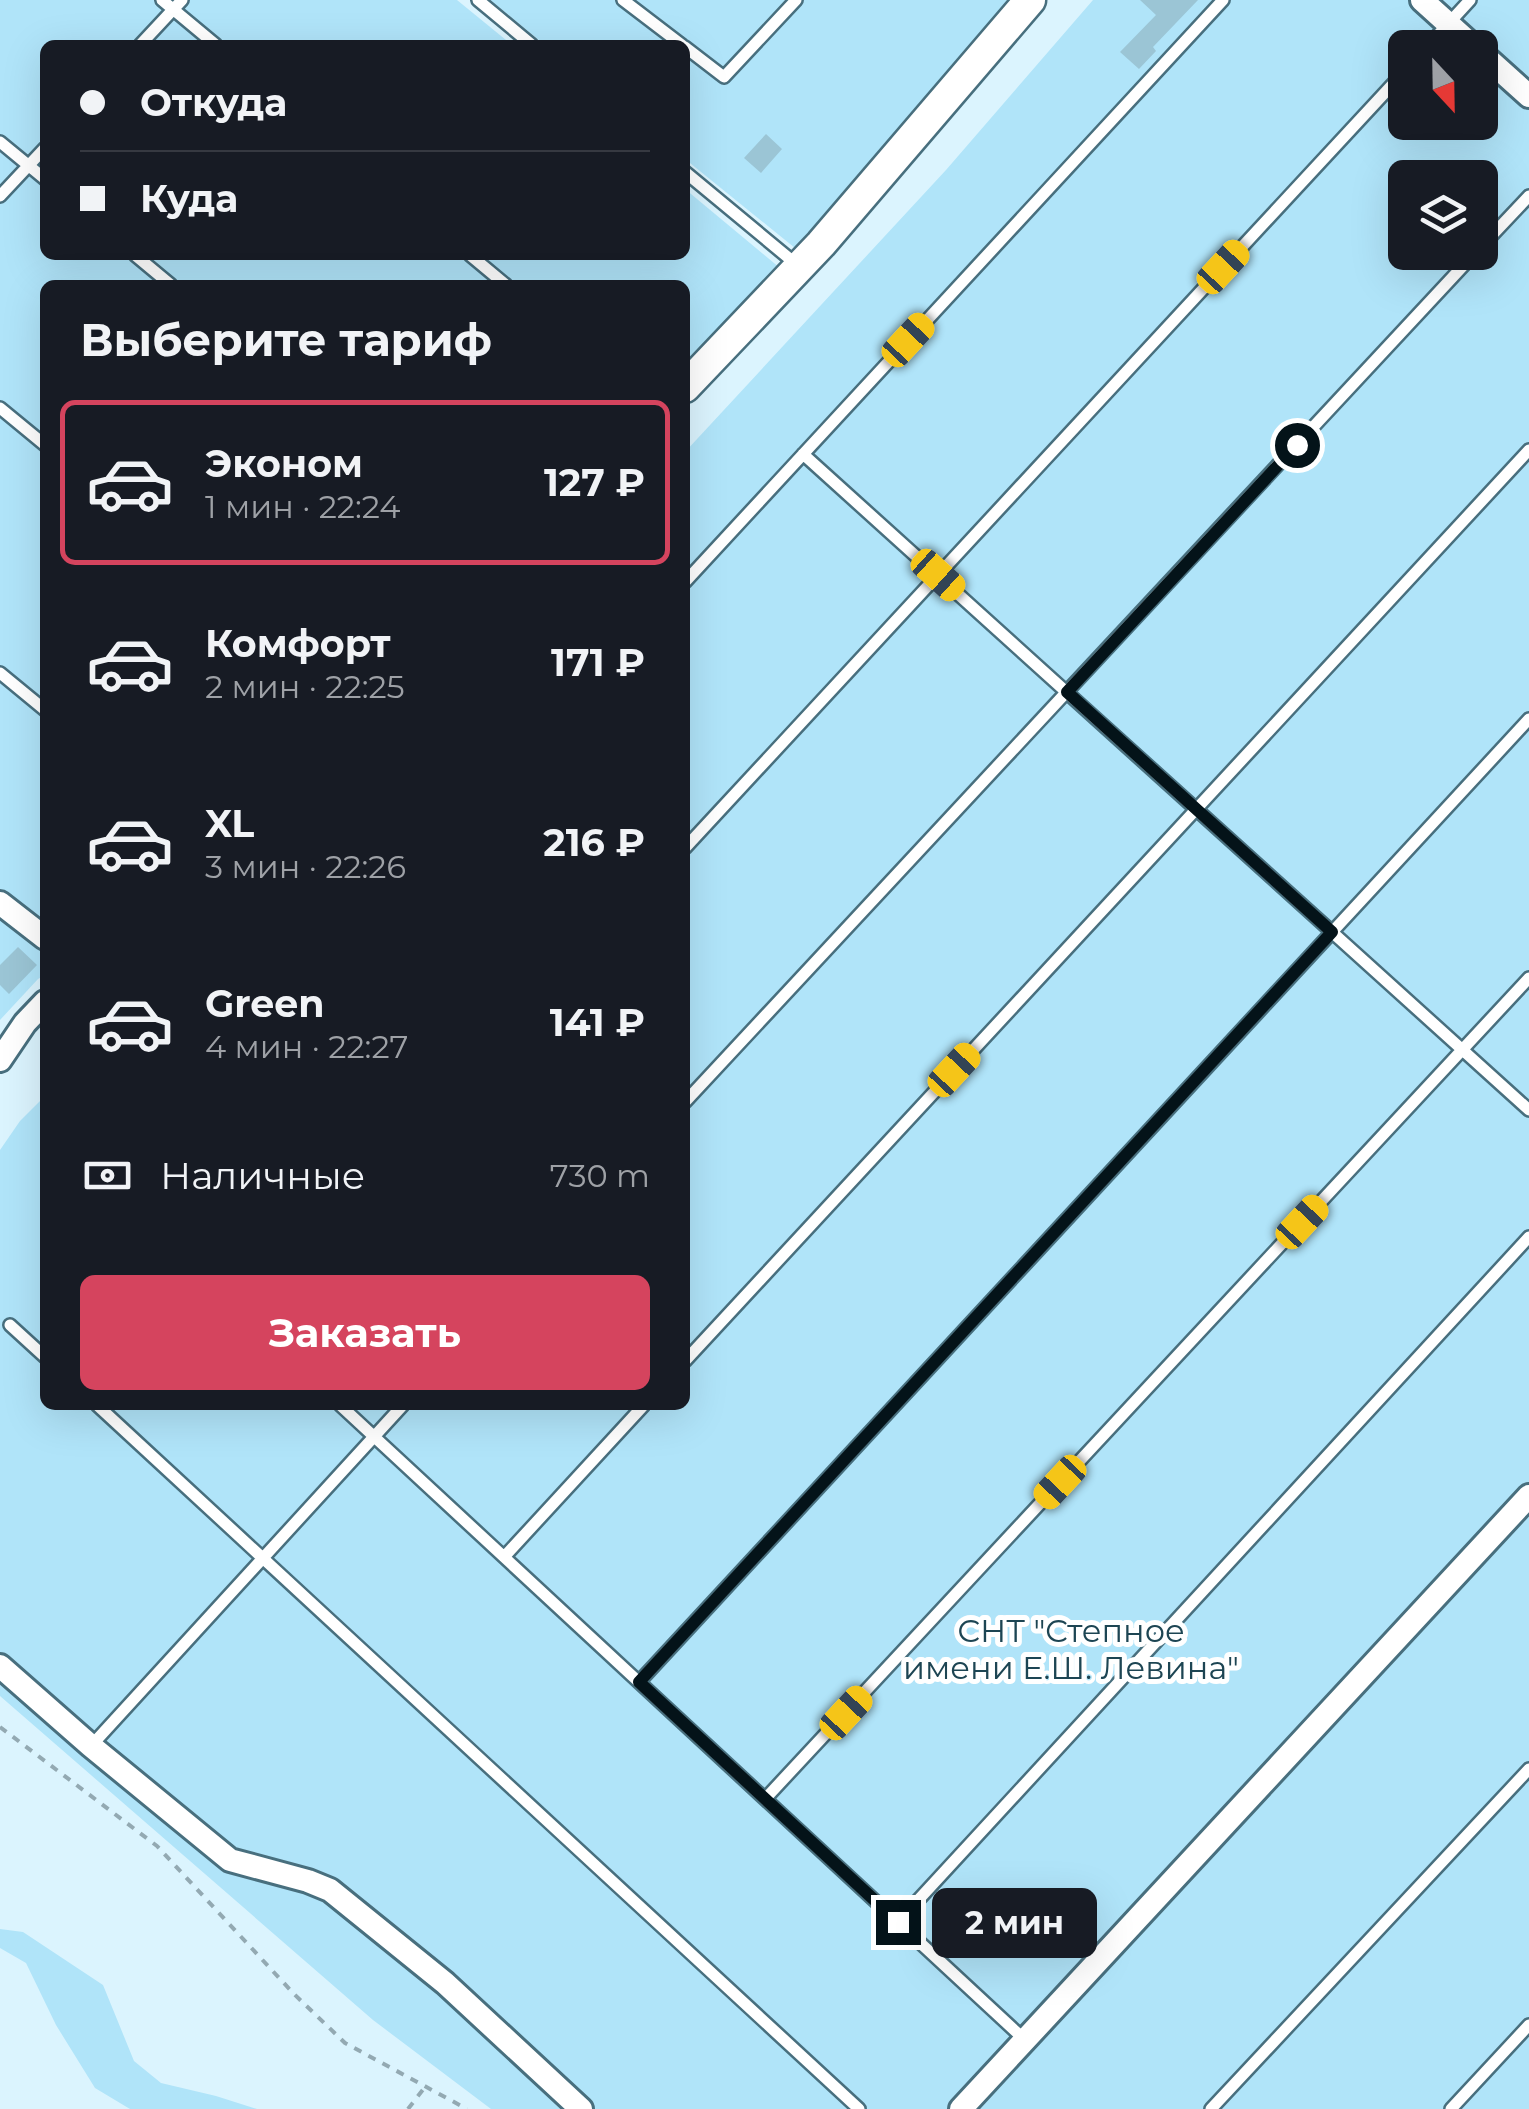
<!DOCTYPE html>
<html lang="ru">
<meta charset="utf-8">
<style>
:root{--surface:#171b24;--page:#20242c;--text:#f1f3f6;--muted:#9ea1a6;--line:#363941;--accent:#d5445e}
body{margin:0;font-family:Montserrat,sans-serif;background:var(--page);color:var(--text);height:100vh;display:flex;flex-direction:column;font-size:38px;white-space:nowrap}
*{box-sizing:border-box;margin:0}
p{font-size:32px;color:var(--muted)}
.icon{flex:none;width:55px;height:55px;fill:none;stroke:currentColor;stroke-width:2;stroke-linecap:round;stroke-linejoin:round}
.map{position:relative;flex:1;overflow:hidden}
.panel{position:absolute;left:40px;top:280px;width:650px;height:1130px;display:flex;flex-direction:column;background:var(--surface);border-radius:15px;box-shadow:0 10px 40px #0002}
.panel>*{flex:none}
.guide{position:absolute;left:40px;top:40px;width:650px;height:220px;border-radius:15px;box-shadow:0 10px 40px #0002;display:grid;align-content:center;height:220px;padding:0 40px;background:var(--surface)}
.needle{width:65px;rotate:158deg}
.fabs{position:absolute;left:1388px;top:30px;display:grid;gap:20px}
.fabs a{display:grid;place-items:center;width:110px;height:110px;border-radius:15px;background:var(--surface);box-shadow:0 10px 40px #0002;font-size:50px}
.end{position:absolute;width:45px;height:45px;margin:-22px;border:12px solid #041319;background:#fff;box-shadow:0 0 0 5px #fff}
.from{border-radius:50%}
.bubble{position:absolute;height:70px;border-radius:15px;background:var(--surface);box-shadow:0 10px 40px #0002;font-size:32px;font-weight:700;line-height:70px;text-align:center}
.car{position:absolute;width:30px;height:60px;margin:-30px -15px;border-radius:12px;box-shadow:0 0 8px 2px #0007;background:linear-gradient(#f5c518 24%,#345 0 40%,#f5c518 0 76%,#345 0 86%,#f5c518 0)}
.guide b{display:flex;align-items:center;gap:35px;height:95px;font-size:38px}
.guide b+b{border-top:2px solid var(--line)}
.guide i{width:25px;height:25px;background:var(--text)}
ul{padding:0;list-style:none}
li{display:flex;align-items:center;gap:30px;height:165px;margin:0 20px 15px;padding:0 20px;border:5px solid transparent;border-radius:15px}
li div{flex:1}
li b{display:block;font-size:38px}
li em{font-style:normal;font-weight:700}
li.active{border-color:var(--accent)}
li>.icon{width:90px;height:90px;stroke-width:1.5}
h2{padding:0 40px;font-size:45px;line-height:120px}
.pay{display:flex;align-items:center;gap:25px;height:110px;padding:0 40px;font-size:38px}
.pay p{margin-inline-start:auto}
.cta{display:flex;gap:20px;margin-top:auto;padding:20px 40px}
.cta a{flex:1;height:115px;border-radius:15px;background:var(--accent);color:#fff;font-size:40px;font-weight:700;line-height:115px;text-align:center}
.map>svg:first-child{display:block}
.green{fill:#b0e4f9;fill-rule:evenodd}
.building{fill:#9bc5d5}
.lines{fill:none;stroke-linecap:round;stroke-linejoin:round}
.lane-casing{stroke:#486f7e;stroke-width:16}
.street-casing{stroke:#486f7e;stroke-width:28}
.secondary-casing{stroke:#486f7e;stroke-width:35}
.path{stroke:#93a9b2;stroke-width:4;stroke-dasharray:8 8;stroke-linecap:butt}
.lane{stroke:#fff;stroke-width:11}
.street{stroke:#fff;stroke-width:22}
.secondary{stroke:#fff;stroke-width:30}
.route{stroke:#041319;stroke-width:12}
.labels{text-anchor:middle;stroke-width:10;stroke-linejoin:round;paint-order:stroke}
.park-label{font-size:32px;fill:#1d4553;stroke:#fff}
</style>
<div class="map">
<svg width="1529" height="2109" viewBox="0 0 1529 2109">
<rect width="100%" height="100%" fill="#dbf4fe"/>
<path class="green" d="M0 0H457L512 45H45V255H685V189L780 268 685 363V285H45V975L38 979 0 1020Z
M490 0H1008L795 248 685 159V45H545Z
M1093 0H1529V2109H491L373 2020 0 1696V1150L20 1121 45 1096V1405H685V452L946 170ZM1405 48H1480V122H1405ZM1405 178H1480V252H1405Z
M0 1929 23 1932 103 1985 134 2061 161 2083 216 2096 257 2109H130L95 2088 56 2025 26 1963 0 1948Z"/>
<path class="building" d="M1140 0H1198L1153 47 1156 51 1139 69 1120 52 1156 15Z
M766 134 782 149 761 173 744 158Z
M18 947 37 965 9 994 0 985V965Z"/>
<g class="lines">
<g class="lane-casing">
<path id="lane" d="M162 0 216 45
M478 0 532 45
M623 0 682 45
M140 45 182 0
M685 47 724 77 796 0
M1426 48 1470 0
M0 142 45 179
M685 172 796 264
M0 196 45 148
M1480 248 1529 196
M135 255 171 285
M470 255 506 285
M0 408 45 445
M803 454 1529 1110
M685 582 1223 0
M0 673 45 710
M685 848 1405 71
M685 1102 1476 252
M10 1325 45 1357
M685 1361 1529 450
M97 1405 859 2109
M340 1405 1025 2040
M504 1557 644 1405
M639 1682 1529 719
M91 1746 403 1405
M765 1799 1529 978
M898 1922 1529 1237
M1211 2109 1529 1769
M1451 2109 1529 2025"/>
</g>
<g class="street-casing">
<path id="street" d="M1422 0 1475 48
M1480 52 1529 96
M0 903 45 938
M0 1060 25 1023 45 1002
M0 1666 91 1746 230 1860 308 1881 330 1890 445 1983 581 2109
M961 2109 1529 1496"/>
</g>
<g class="secondary-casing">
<path id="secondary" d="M685 387 821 244 1030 0"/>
</g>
<path class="path" d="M0 1727 157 1846 294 1994 345 2043 467 2109
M408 2109 425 2087"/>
<use href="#lane" class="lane"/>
<use href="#street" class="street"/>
<use href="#secondary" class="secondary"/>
</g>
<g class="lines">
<path class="route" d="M898 1922 639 1682 1332 932 1067 692 1297 445"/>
</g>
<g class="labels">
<g class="park-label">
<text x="1071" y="1642">СНТ "Степное<tspan x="1071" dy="37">имени Е.Ш. Левина"</tspan></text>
</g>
</g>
</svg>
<div class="fabs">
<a><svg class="needle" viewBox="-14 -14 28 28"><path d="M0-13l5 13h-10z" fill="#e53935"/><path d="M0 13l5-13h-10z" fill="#9ea1a6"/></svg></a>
<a><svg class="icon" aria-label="layers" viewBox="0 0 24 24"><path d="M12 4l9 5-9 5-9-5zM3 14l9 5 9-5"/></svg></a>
</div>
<i class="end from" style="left:1297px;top:445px"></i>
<i class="end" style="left:898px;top:1922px"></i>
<div class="bubble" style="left:932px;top:1888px;width:165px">2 мин</div>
<i class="car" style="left:1223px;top:267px;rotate:43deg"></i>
<i class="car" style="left:908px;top:340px;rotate:43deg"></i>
<i class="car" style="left:938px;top:575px;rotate:132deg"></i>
<i class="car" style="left:954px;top:1070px;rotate:43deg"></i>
<i class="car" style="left:1302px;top:1222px;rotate:43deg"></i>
<i class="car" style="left:1060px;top:1482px;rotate:223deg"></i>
<i class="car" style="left:846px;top:1713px;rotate:43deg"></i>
<div class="guide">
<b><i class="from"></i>Откуда</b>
<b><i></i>Куда</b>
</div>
<section class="panel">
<h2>Выберите тариф</h2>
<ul>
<li class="active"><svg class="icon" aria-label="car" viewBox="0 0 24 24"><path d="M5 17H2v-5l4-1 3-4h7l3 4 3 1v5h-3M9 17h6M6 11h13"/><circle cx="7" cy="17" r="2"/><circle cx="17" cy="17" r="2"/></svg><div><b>Эконом</b><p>1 мин · 22:24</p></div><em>127 ₽</em></li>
<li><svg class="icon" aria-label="car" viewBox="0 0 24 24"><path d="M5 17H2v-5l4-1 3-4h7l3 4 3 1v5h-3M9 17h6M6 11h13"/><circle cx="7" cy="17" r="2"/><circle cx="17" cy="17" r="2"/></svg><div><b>Комфорт</b><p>2 мин · 22:25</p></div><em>171 ₽</em></li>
<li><svg class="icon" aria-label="car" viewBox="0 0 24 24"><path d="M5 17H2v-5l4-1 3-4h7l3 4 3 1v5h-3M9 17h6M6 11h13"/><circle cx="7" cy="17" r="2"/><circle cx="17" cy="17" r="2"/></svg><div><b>XL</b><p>3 мин · 22:26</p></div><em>216 ₽</em></li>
<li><svg class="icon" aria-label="car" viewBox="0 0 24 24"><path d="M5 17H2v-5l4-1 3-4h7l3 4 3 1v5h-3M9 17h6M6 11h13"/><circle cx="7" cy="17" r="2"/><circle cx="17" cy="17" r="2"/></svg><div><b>Green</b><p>4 мин · 22:27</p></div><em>141 ₽</em></li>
</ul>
<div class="pay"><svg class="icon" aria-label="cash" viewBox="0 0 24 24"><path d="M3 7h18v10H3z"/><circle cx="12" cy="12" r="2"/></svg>Наличные<p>730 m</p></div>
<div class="cta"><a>Заказать</a></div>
</section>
</div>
